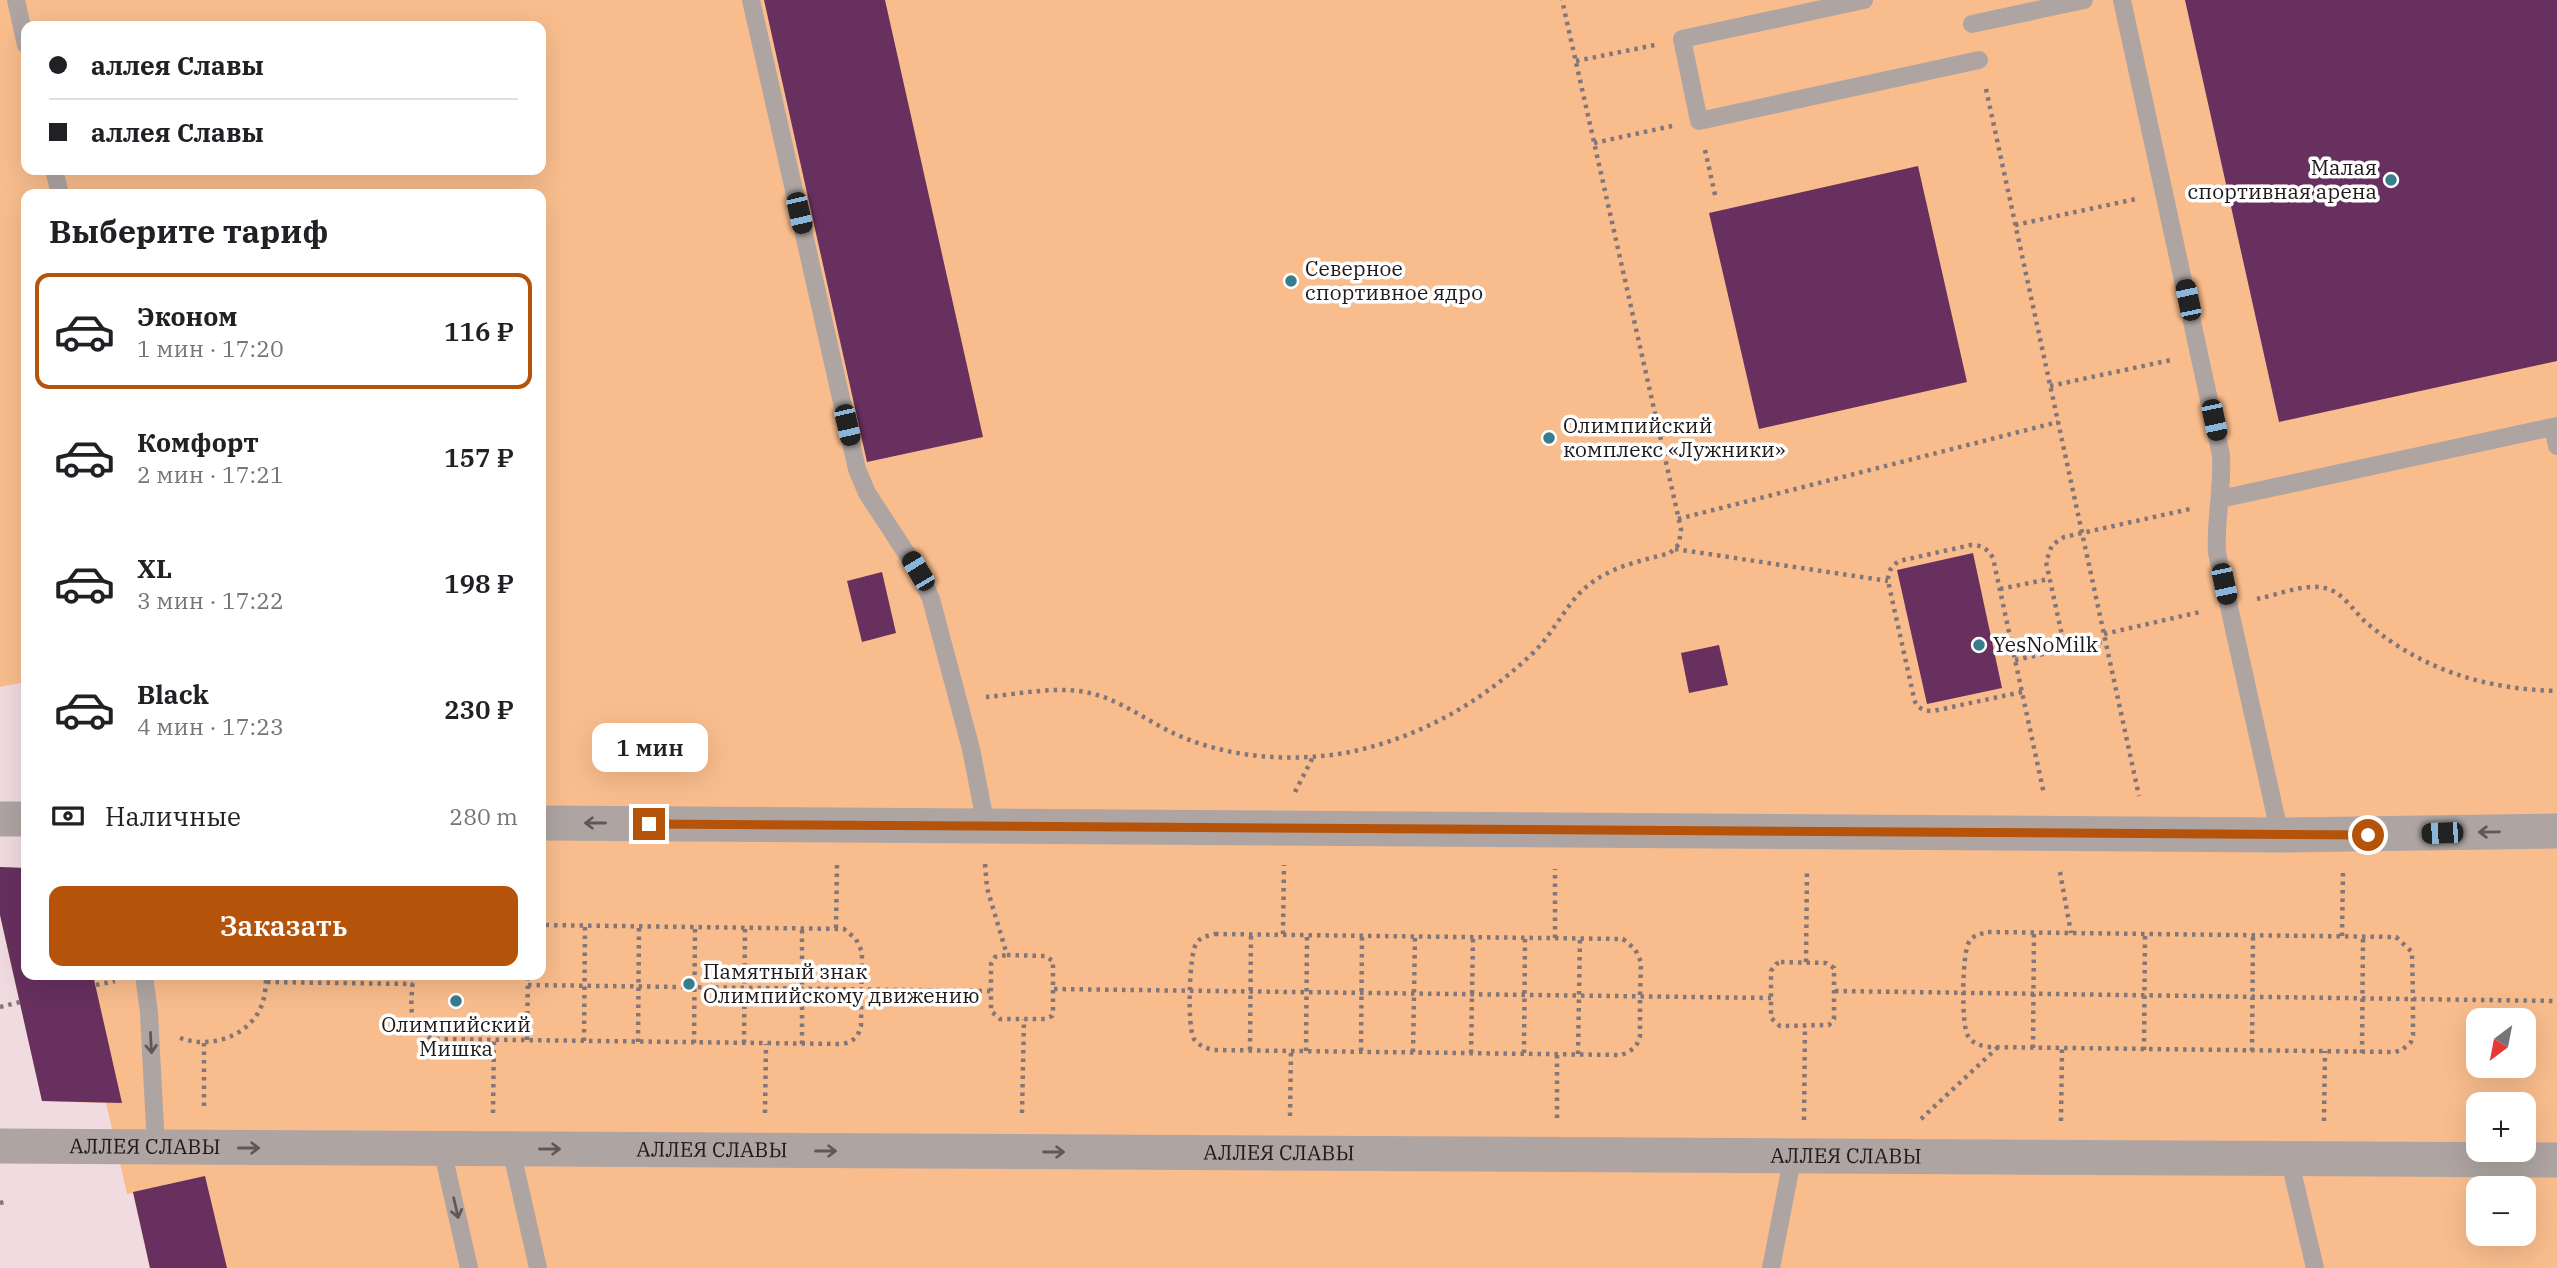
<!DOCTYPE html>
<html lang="ru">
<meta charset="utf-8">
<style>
:root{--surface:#fff;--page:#f6f6f6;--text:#202124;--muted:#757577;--line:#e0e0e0;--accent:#b45309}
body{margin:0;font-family:"IBM Plex Serif",serif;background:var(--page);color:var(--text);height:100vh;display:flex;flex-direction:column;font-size:26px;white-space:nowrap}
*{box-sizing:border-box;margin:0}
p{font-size:23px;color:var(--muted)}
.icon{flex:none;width:38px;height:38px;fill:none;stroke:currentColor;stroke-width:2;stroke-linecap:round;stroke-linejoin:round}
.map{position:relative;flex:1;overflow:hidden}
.panel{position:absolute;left:21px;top:189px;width:525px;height:791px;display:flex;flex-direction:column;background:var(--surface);border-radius:14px;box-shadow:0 7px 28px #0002}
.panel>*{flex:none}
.banner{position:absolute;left:21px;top:21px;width:525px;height:154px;border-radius:14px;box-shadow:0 7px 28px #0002;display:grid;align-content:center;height:154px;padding:0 28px;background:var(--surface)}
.needle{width:46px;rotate:212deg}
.tools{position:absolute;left:2466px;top:1008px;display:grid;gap:14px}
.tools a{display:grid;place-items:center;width:70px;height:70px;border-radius:14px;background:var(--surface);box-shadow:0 7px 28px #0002;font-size:35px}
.end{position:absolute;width:32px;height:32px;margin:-16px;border:9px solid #b45309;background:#fff;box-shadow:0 0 0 4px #fff}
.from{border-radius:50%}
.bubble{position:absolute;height:49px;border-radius:14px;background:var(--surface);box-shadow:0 7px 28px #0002;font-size:23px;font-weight:600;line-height:49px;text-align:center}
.car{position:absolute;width:21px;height:42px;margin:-21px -10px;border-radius:9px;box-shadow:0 0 5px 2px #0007;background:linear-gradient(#222 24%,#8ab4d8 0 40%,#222 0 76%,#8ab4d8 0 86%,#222 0)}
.banner b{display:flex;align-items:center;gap:24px;height:66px;font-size:26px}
.banner b+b{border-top:2px solid var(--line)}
.banner i{width:18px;height:18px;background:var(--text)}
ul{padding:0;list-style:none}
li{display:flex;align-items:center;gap:21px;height:116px;margin:0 14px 10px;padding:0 14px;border:4px solid transparent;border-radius:14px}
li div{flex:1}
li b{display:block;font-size:26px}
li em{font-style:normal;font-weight:600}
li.selected{border-color:var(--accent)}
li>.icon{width:63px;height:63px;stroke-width:1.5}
h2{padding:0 28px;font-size:32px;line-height:84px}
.pay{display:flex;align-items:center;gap:18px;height:77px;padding:0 28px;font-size:26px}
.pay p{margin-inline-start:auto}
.button{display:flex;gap:14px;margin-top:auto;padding:14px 28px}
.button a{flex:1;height:80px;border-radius:14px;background:var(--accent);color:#fff;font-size:28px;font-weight:600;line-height:80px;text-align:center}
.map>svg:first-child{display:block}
.green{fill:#f9bd8d;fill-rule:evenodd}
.building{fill:#67305f}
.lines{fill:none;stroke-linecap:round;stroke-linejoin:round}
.path{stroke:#837679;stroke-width:4.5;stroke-dasharray:3.5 5;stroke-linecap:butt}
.service{stroke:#aea5a3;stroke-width:18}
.minor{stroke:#aea5a3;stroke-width:35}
.oneway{stroke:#605858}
.route{stroke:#b45309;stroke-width:9}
.poi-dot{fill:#397c8c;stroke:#fff;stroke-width:2.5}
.labels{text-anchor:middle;stroke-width:7;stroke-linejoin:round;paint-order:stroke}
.poi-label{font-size:21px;fill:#20191a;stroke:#fff;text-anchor:start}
.street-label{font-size:21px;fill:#20191a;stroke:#fff}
</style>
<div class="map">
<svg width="2557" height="1268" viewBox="0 0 2557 1268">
<rect width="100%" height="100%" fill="#efdbe0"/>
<path class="green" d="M0 0H2557V1268H150L133 1193 127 1194 106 1103 42 1101 0 915V867L26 868V975H541V194H26V685L25 682 0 687ZM26 26H541V170H26ZM2478 1020H2524V1066H2478ZM2478 1104H2524V1150H2478ZM2478 1188H2524V1234H2478Z"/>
<path class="building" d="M764 0H885L983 437 867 462Z
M2185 0H2557V361L2279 422Z
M1918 166 1967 382 1759 429 1709 213Z
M1973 553 2002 688 1927 704 1897 570Z
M882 572 896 633 862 642 847 581Z
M1719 645 1728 685 1689 693 1681 653Z
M0 867 26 868V975H93L122 1103 42 1101 0 915Z
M205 1176 227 1268H150L133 1192Z"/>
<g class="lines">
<path class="path" d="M1576 61 1655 45
M1986 89 2139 796
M1594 143 1672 126
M1705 150 1716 199
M2015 225 2136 199
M2050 386 2171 360
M1678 519 2058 422
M1675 549 1888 581
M2000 589 2049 579
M2257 599C2277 595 2305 583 2325 588 2344 592 2355 614 2369 625 2425 671 2486 689 2557 691
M2104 634 2200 612
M2065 649 2046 562 2052 545 2064 537 2190 509
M2015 660 2105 641
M2022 692 1933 711C1923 711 1916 708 1914 698L1888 581C1888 571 1891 567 1899 561L1971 545C1982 545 1988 549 1993 558L2044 794
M986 697C1021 694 1063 684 1097 695 1124 703 1148 721 1173 733 1226 758 1292 763 1350 752 1421 737 1482 702 1534 652 1550 636 1561 615 1576 597 1600 569 1636 562 1670 553L1679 544 1681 529 1562 0
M1295 792 1313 757
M985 864 987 888 1007 955
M2060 872 2071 933
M836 928 837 864
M1988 932 2396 937 2412 952 2413 999V1035L2411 1042 2402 1050 2395 1052 1987 1047C1979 1045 1972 1043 1968 1036 1961 1026 1962 953 1969 942 1973 935 1980 934 1988 932Z
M1215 934 1623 939 1635 949 1641 962 1640 997V1036L1637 1044 1633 1049 1622 1055 1213 1050C1206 1048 1199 1046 1194 1039 1187 1028 1189 955 1196 944 1200 937 1207 936 1215 934Z
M1283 934 1284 865
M2342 936 2343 871
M1555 938V869
M1007 955 1045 956 1053 961V1012L1052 1016 1045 1019H1000L991 1011V964L995 957Z
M1781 962 1826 963 1834 968V1019L1829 1025 1780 1026 1771 1018V971L1776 964Z
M1806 962 1807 869
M413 975C412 1000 404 1032 435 1039L843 1044C854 1041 858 1037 861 1026L862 952 856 939 844 929 541 925
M267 982 413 984
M96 985 115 981
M528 985 990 991
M1054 989 1771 998
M1835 991 2557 1001
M0 1007 20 1002
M180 1038C208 1048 242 1039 258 1013 265 1001 266 988 266 975
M527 1040 528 975
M584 1041 585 926
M638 1042 639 927
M204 1043V1109
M694 1043 695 927
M744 1043 745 927
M802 1044V928
M2033 1048 2034 932
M1250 1050 1251 934
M2144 1050 2145 934
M1306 1051 1307 935
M1361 1051 1362 935
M2252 1051 2253 935
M1413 1052 1415 936
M1471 1053 1473 937
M1524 1053 1525 937
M2362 1053 2363 936
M1578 1054 1580 938
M493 1113 494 1040
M765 1113 766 1044
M1022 1113 1024 1019
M1290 1116 1291 1050
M1557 1118V1054
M1921 1119 1997 1048
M1804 1120 1805 1026
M2061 1121 2062 1049
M2324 1121 2325 1051
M0 1203 8 1201"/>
<path class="service" d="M16 0 26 45
M751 0 857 469 867 493 918 571 931 599 971 749 986 826
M1864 0 1682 39 1699 121 1979 60
M2122 0 2221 455C2223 488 2215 520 2217 553L2280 835
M1972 24 2084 0
M54 170 60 194
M2553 427 2557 446
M2220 499 2557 426
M144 975 149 1013 156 1147
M442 1149 469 1268
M511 1149 538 1268
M2289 1158 2315 1268
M1771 1268 1793 1155"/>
<g class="minor">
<path d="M0 819H26"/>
<path d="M541 823 2280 835 2557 831"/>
<path id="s1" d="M0 1146 2557 1160"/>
</g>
</g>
<defs><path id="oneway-shaft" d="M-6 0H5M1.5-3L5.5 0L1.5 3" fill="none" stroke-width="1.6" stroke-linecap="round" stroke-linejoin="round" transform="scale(1.75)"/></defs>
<g class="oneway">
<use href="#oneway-shaft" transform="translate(595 823) rotate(-180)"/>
<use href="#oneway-shaft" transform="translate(2489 832) rotate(179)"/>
<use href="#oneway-shaft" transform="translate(151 1043) rotate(87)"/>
<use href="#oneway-shaft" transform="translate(249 1148)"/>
<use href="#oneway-shaft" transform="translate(550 1149)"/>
<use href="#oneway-shaft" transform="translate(826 1151)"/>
<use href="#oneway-shaft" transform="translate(1054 1152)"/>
<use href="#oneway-shaft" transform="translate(456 1208) rotate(77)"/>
</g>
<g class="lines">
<path class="route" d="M649 824 2368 835"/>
</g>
<g class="poi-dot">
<circle cx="2391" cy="180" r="7"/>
<circle cx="1291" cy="281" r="7"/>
<circle cx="1549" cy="438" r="7"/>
<circle cx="1979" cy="645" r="7"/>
<circle cx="689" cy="984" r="7"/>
<circle cx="456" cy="1001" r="7"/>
</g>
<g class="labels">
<g class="poi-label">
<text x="2377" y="175" text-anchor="end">Малая<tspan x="2377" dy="24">спортивная арена</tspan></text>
<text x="1305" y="276">Северное<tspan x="1305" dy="24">спортивное ядро</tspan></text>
<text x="1563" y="433">Олимпийский<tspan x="1563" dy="24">комплекс «Лужники»</tspan></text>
<text x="1993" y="652">YesNoMilk</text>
<text x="703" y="979">Памятный знак<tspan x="703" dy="24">Олимпийскому движению</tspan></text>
<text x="456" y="1032" text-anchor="middle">Олимпийский<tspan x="456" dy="24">Мишка</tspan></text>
</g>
<g class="street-label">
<text dy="7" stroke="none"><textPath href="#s1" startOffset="145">АЛЛЕЯ СЛАВЫ</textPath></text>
<text dy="7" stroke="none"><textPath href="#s1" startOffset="712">АЛЛЕЯ СЛАВЫ</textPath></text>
<text dy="7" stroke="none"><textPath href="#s1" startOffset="1279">АЛЛЕЯ СЛАВЫ</textPath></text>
<text dy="7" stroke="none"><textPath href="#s1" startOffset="1846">АЛЛЕЯ СЛАВЫ</textPath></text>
</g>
</g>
</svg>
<div class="tools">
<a><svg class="needle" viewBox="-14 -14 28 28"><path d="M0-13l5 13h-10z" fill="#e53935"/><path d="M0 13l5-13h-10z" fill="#757577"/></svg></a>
<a>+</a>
<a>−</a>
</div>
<i class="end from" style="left:2368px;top:835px"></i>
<i class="end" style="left:649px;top:824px"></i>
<div class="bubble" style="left:592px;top:723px;width:116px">1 мин</div>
<i class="car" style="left:799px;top:213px;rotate:167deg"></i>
<i class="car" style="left:2188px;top:300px;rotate:348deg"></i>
<i class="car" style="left:2214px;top:420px;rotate:168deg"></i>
<i class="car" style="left:847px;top:425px;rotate:167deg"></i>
<i class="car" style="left:918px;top:571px;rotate:329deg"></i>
<i class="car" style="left:2224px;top:584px;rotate:168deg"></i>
<i class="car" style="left:2442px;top:833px;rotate:268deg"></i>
<div class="banner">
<b><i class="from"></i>аллея Славы</b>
<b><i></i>аллея Славы</b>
</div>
<section class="panel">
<h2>Выберите тариф</h2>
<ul>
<li class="selected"><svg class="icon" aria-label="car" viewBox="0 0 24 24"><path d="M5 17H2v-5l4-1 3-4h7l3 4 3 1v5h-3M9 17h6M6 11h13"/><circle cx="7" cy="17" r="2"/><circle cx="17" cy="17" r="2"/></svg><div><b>Эконом</b><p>1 мин · 17:20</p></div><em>116 ₽</em></li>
<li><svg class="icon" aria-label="car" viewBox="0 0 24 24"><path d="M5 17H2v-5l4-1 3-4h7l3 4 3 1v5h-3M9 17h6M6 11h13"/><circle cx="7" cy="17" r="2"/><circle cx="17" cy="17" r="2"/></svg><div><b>Комфорт</b><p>2 мин · 17:21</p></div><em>157 ₽</em></li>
<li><svg class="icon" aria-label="car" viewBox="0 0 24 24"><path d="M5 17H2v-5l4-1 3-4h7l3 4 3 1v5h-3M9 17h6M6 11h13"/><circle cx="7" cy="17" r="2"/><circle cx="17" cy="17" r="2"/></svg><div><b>XL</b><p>3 мин · 17:22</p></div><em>198 ₽</em></li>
<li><svg class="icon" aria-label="car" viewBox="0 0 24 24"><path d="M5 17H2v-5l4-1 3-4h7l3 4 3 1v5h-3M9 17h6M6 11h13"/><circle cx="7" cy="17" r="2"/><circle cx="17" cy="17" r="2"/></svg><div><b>Black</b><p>4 мин · 17:23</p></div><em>230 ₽</em></li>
</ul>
<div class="pay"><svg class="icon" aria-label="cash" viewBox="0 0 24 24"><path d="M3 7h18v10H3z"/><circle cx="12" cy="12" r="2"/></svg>Наличные<p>280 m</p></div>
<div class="button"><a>Заказать</a></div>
</section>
</div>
